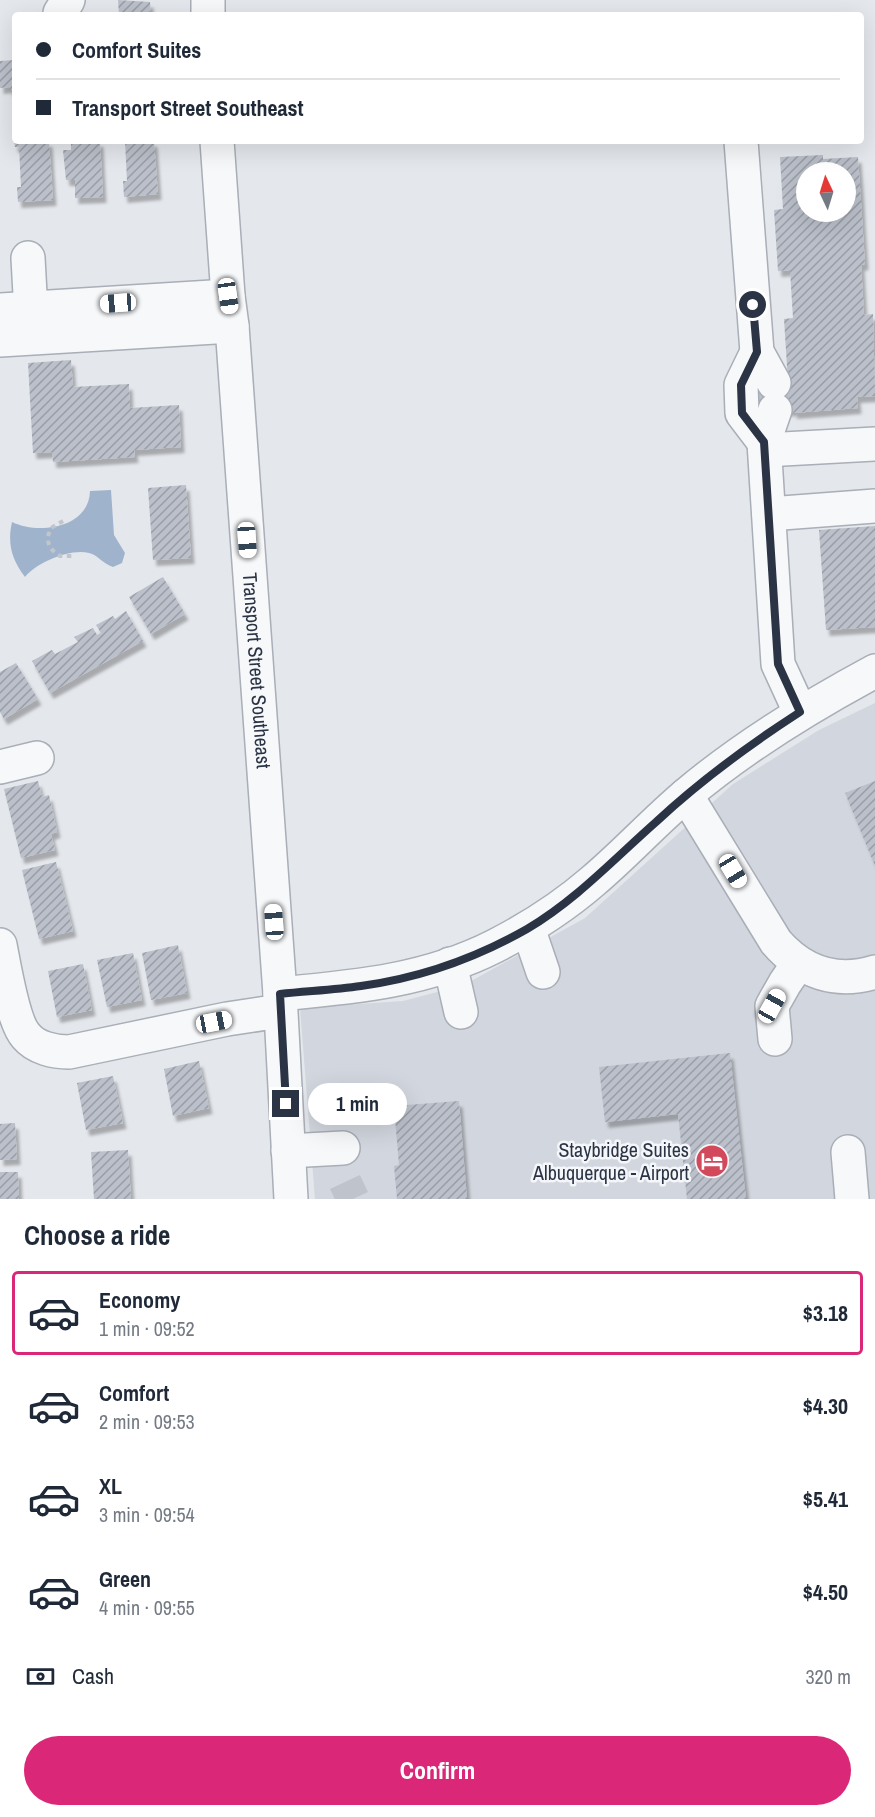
<!DOCTYPE html>
<meta charset="utf-8">
<style>
:root{--surface:#fff;--page:#f6f6f7;--text:#1f2937;--muted:#747a83;--line:#e0e1e3;--accent:#db2777}
body{margin:0;font-family:"Archivo Narrow",sans-serif;background:var(--page);color:var(--text);height:100vh;display:flex;flex-direction:column;font-size:22px;white-space:nowrap}
*{box-sizing:border-box;margin:0}
p{font-size:20px;color:var(--muted)}
.icon{flex:none;width:33px;height:33px;fill:none;stroke:currentColor;stroke-width:2;stroke-linecap:round;stroke-linejoin:round}
.map{position:relative;height:1199px;overflow:hidden}
.sheet{display:flex;flex-direction:column;background:var(--surface);flex:1}
.sheet>*{flex:none}
.top-card{position:absolute;left:12px;top:12px;width:852px;height:132px;border-radius:6px;box-shadow:0 6px 24px #0002;display:grid;align-content:center;height:132px;padding:0 24px;background:var(--surface)}
.needle{width:39px;rotate:356deg}
.tools{position:absolute;left:796px;top:162px;display:grid;gap:12px}
.tools a{display:grid;place-items:center;width:60px;height:60px;border-radius:50%;background:var(--surface);box-shadow:0 6px 24px #0002;font-size:30px}
.end{position:absolute;width:27px;height:27px;margin:-14px;border:8px solid #2b3445;background:#fff;box-shadow:0 0 0 3px #fff}
.from{border-radius:50%}
.bubble{position:absolute;height:42px;border-radius:21px;background:var(--surface);box-shadow:0 6px 24px #0002;font-size:20px;font-weight:700;line-height:42px;text-align:center}
.car{position:absolute;width:18px;height:36px;margin:-18px -9px;border-radius:8px;box-shadow:0 0 4px 2px #0007;background:linear-gradient(#fff 24%,#345 0 40%,#fff 0 76%,#345 0 86%,#fff 0)}
.top-card b{display:flex;align-items:center;gap:21px;height:57px;font-size:22px}
.top-card b+b{border-top:2px solid var(--line)}
.top-card i{width:15px;height:15px;background:var(--text)}
ul{padding:0;list-style:none}
li{display:flex;align-items:center;gap:18px;height:84px;margin:0 12px 9px;padding:0 12px;border:3px solid transparent;border-radius:6px}
li div{flex:1}
li b{display:block;font-size:22px}
li em{font-style:normal;font-weight:700}
li.selected{border-color:var(--accent)}
li>.icon{width:54px;height:54px;stroke-width:1.5}
h2{padding:0 24px;font-size:27px;line-height:72px}
.pay{display:flex;align-items:center;gap:15px;height:66px;padding:0 24px;font-size:22px}
.pay p{margin-inline-start:auto}
.action{display:flex;gap:12px;margin-top:auto;padding:12px 24px}
.action a{flex:1;height:69px;border-radius:36px;background:var(--accent);color:#fff;font-size:24px;font-weight:700;line-height:69px;text-align:center}
.map>svg:first-child{display:block}
.built{fill:#d2d6de}
.water{fill:#9fb4cc}
.building{fill:url(#building-hatch);fill-rule:evenodd;filter:url(#shadow)}
.lines{fill:none;stroke-linecap:round;stroke-linejoin:round}
.minor-tunnel{stroke:#bfc3cb;stroke-width:33;stroke-dasharray:33 16;stroke-linecap:butt}
.minor-casing{stroke:#a9aeb7;stroke-width:36}
.path{stroke:#c2c5cb;stroke-width:4;stroke-dasharray:4.5 4.5;stroke-linecap:butt}
.minor{stroke:#f7f8fa;stroke-width:33}
.route{stroke:#2b3445;stroke-width:8}
.labels{text-anchor:middle;stroke-width:5;stroke-linejoin:round;paint-order:stroke}
.street-label{font-size:20px;fill:#2b3445;stroke:#f4f6f9}
.poi-label{font-size:20px;fill:#2b3445;stroke:#f4f6f9;text-anchor:end}
</style>
<div class="map">
<svg width="875" height="1199" viewBox="0 0 875 1199">
<defs>
<pattern id="building-hatch" width="6" height="6" patternUnits="userSpaceOnUse" patternTransform="scale(1.5)"><rect width="6" height="6" fill="#bbc0ca"/><path d="M-1 1l2-2M0 6l6-6M5 7l2-2" fill="none" stroke="#989da6"/></pattern>
<filter id="shadow"><feDropShadow dx="3.5" dy="6" stdDeviation="1.5" flood-color="#0004"/></filter>
</defs>
<rect width="100%" height="100%" fill="#e4e7ec"/>
<path class="built" d="M875 703V1199H315L300 1008 403 1001 464 985 585 918 733 784 819 730Z"/>
<path class="water" d="M111 490 114 535 125 553 122 563 113 567C103 564 98 555 89 553 70 548 36 563 25 577 12 560 7 544 12 522 39 535 89 528 90 491Z"/>
<path class="building" d="M118 0 150 2 151 15H119Z
M15 60V90H9V87L0 88V61Z
M14 141H49L53 200 18 202 17 187H21L19 147H15Z
M71 141H100L103 197 75 198V180H66L63 150H71Z
M125 141H154L158 194 124 197 123 181H127Z
M823 155V159L858 157 865 264 861 265 864 315 873 314 875 396 857 397 858 408 793 413 794 410 753 412 751 385 788 382 784 319 793 318 790 270 778 271 774 210 783 209 780 157ZM807 172H846V212H807Z
M71 360 73 387 129 384 130 408 179 405 181 447 134 450 135 457 53 462 52 452 33 453 28 363Z
M186 485 191 558 153 560 148 488Z
M875 526V627L826 630 819 530Z
M163 577 185 614 151 634 129 597Z
M126 611 143 641 50 693 32 661 52 650 55 654 78 642 74 637 93 628 97 635 101 633 96 625 113 616 115 619Z
M16 663 38 699 4 719 0 712V672Z
M38 781 42 797 49 795 57 832 51 834 55 850 21 858 4 789Z
M875 781V866L845 793Z
M56 862 73 931 39 939 22 870Z
M178 945 187 993 151 1000 142 953Z
M133 953 142 1000 107 1007 97 960Z
M83 964 92 1010 57 1017 48 971Z
M730 1053 746 1199H687L678 1114 605 1122 599 1067Z
M199 1061 209 1108 173 1116 164 1069Z
M113 1076 123 1123 86 1130 77 1083Z
M459 1101 467 1199H397L394 1166 399 1165 394 1106Z
M15 1123 17 1159 0 1160V1124Z
M128 1150 131 1199H94L91 1152Z
M0 1172H18L19 1199H0Z"/>
<g class="lines">
<path class="minor-tunnel" d="M345 1182 353 1199"/>
<g class="minor-casing">
<g id="minor">
<path d="M208 0V15"/>
<path d="M60 13 68 0"/>
<path id="s1" d="M217 141 228 296 232 326 280 994 291 1199"/>
<path d="M741 141 757 352 774 383"/>
<path d="M28 258 32 331"/>
<path d="M0 310 228 296"/>
<path d="M0 340 232 326"/>
<path d="M757 352 741 385 742 413 764 442"/>
<path d="M775 410 764 442 778 664 800 712"/>
<path d="M765 450 875 444"/>
<path d="M769 514 875 506"/>
<path d="M0 767 37 758"/>
<path d="M686 795 776 942C802 972 836 984 875 972"/>
<path d="M528 928 543 972"/>
<path d="M0 945C4 965 13 1022 26 1036 36 1048 54 1052 69 1052L227 1019 280 1011"/>
<path d="M450 964 461 1012"/>
<path d="M280 994C355 987 426 981 495 946 530 928 563 907 593 881 625 854 654 822 686 795 744 746 808 707 875 671"/>
<path d="M775 1039 772 1006 785 983 798 964"/>
<path d="M288 1151 343 1148"/>
<path d="M848 1152 852 1199"/>
</g>
</g>
<path class="path" d="M63 521 51 528C45 540 48 549 60 556H73"/>
<use href="#minor" class="minor"/>
</g>
<g class="lines">
<path class="route" d="M286 1104 280 994C307 991 334 990 361 986 419 978 476 958 527 929 576 900 614 859 656 822 700 781 749 745 800 712L778 664 764 442 742 413 741 385 757 352 753 305"/>
</g>
<defs>
<g id="hotel-disc" transform="scale(1.725)"><circle r="9.5" fill="#d1495b" stroke="#f4f6f9"/><path d="M-6-4.5h1.5V1H6V5H4.5V3h-9V5H-6ZM-4 0a1.8 1.8 0 1 1 3.6 0ZM.5 0V-2.5h3Q6-2.5 6 0Z" fill="#fff"/></g>
</defs>
<g fill-rule="evenodd">
<use href="#hotel-disc" x="712" y="1161"/>
</g>
<g class="labels">
<g class="street-label">
<text dy="7" stroke="none"><textPath href="#s1" startOffset="531">Transport Street Southeast</textPath></text>
</g>
<g class="poi-label">
<text x="689" y="1157">Staybridge Suites<tspan x="689" dy="23">Albuquerque - Airport</tspan></text>
</g>
</g>
</svg>
<div class="tools">
<a><svg class="needle" viewBox="-14 -14 28 28"><path d="M0-13l5 13h-10z" fill="#e53935"/><path d="M0 13l5-13h-10z" fill="#747a83"/></svg></a>
</div>
<i class="end from" style="left:753px;top:305px"></i>
<i class="end" style="left:286px;top:1104px"></i>
<div class="bubble" style="left:308px;top:1083px;width:99px">1 min</div>
<i class="car" style="left:228px;top:296px;rotate:172deg"></i>
<i class="car" style="left:118px;top:303px;rotate:266deg"></i>
<i class="car" style="left:247px;top:540px;rotate:176deg"></i>
<i class="car" style="left:733px;top:871px;rotate:149deg"></i>
<i class="car" style="left:274px;top:922px;rotate:356deg"></i>
<i class="car" style="left:772px;top:1006px;rotate:29deg"></i>
<i class="car" style="left:214px;top:1022px;rotate:79deg"></i>
<div class="top-card">
<b><i class="from"></i>Comfort Suites</b>
<b><i></i>Transport Street Southeast</b>
</div>
</div>
<section class="sheet">
<h2>Choose a ride</h2>
<ul>
<li class="selected"><svg class="icon" aria-label="car" viewBox="0 0 24 24"><path d="M5 17H2v-5l4-1 3-4h7l3 4 3 1v5h-3M9 17h6M6 11h13"/><circle cx="7" cy="17" r="2"/><circle cx="17" cy="17" r="2"/></svg><div><b>Economy</b><p>1 min · 09:52</p></div><em>$3.18</em></li>
<li><svg class="icon" aria-label="car" viewBox="0 0 24 24"><path d="M5 17H2v-5l4-1 3-4h7l3 4 3 1v5h-3M9 17h6M6 11h13"/><circle cx="7" cy="17" r="2"/><circle cx="17" cy="17" r="2"/></svg><div><b>Comfort</b><p>2 min · 09:53</p></div><em>$4.30</em></li>
<li><svg class="icon" aria-label="car" viewBox="0 0 24 24"><path d="M5 17H2v-5l4-1 3-4h7l3 4 3 1v5h-3M9 17h6M6 11h13"/><circle cx="7" cy="17" r="2"/><circle cx="17" cy="17" r="2"/></svg><div><b>XL</b><p>3 min · 09:54</p></div><em>$5.41</em></li>
<li><svg class="icon" aria-label="car" viewBox="0 0 24 24"><path d="M5 17H2v-5l4-1 3-4h7l3 4 3 1v5h-3M9 17h6M6 11h13"/><circle cx="7" cy="17" r="2"/><circle cx="17" cy="17" r="2"/></svg><div><b>Green</b><p>4 min · 09:55</p></div><em>$4.50</em></li>
</ul>
<div class="pay"><svg class="icon" aria-label="cash" viewBox="0 0 24 24"><path d="M3 7h18v10H3z"/><circle cx="12" cy="12" r="2"/></svg>Cash<p>320 m</p></div>
<div class="action"><a>Confirm</a></div>
</section>
